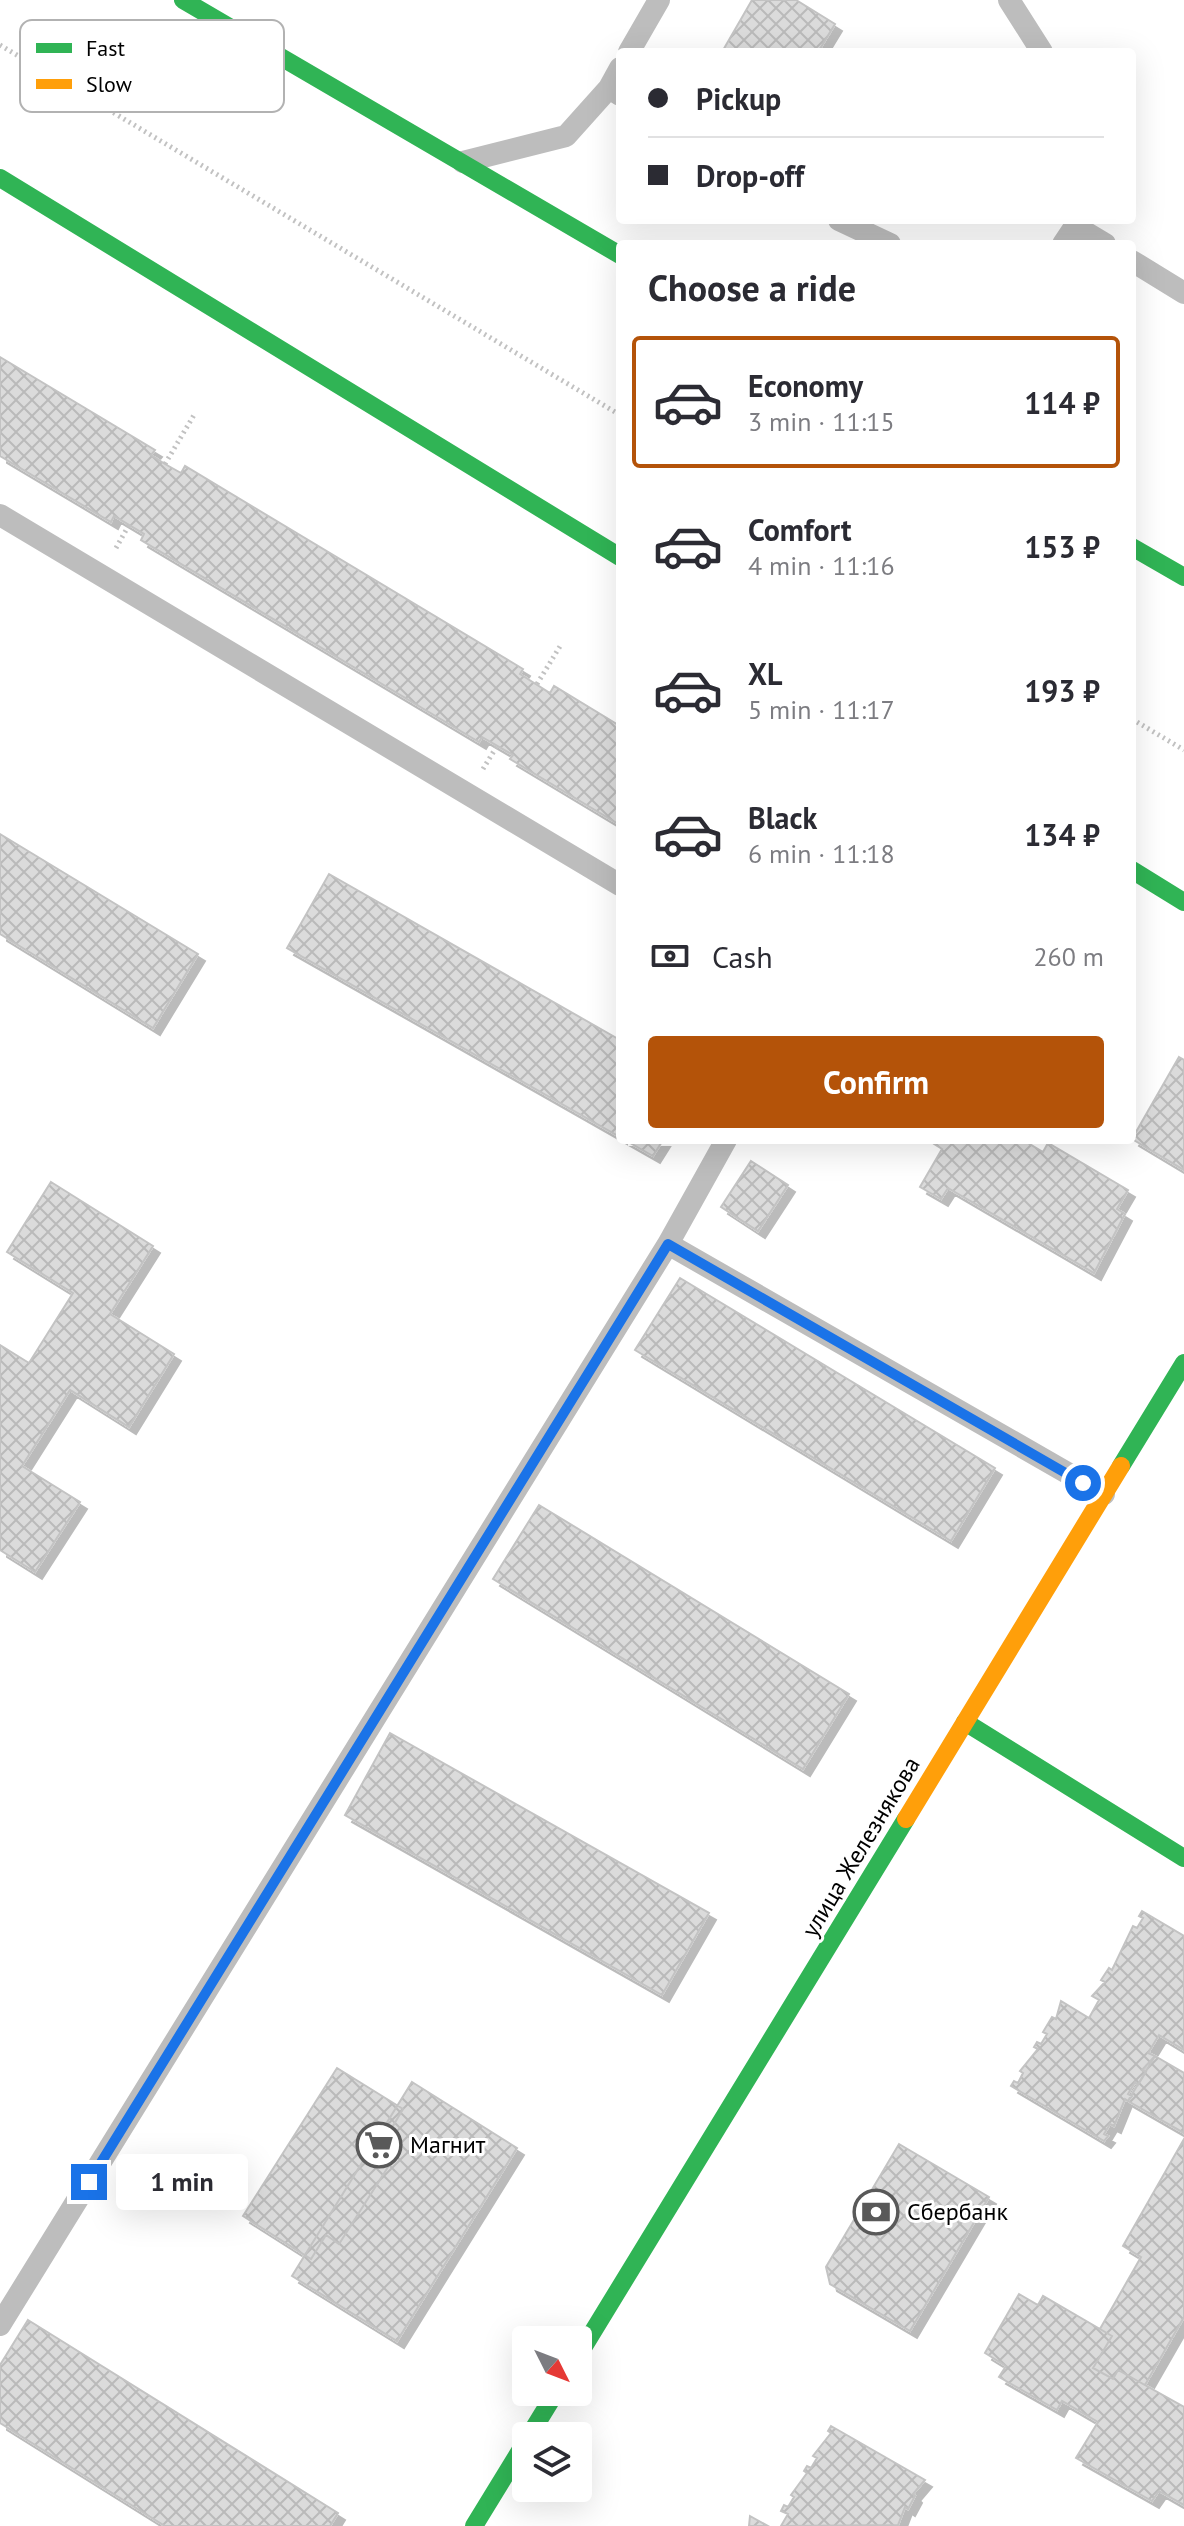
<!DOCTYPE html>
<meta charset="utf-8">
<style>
:root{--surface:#fff;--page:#f2f2f3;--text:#2b2b33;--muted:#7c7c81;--line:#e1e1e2;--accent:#b45309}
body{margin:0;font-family:"PT Sans",sans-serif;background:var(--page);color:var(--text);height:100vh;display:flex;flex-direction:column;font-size:30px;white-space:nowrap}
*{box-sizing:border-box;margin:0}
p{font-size:26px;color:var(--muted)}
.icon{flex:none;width:44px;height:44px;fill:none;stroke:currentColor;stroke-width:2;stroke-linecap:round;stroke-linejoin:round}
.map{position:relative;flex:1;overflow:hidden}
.drawer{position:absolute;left:616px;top:240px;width:520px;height:904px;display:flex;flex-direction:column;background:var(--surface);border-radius:8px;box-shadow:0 8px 32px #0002}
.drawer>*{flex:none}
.banner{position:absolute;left:616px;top:48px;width:520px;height:176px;border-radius:8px;box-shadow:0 8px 32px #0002;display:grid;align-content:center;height:176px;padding:0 32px;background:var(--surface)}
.needle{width:52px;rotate:132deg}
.controls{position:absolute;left:512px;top:2326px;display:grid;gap:16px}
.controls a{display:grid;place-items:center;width:80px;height:80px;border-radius:8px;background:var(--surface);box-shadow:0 8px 32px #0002;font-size:40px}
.end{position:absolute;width:36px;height:36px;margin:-18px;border:10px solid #1a73e8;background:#fff;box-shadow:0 0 0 4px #fff}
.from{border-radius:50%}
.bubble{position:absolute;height:56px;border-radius:8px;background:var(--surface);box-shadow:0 8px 32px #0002;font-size:26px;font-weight:700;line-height:56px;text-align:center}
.banner b{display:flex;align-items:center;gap:28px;height:76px;font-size:30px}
.banner b+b{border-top:2px solid var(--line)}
.banner i{width:20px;height:20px;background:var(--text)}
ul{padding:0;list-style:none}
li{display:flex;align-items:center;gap:24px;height:132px;margin:0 16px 12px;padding:0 16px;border:4px solid transparent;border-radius:8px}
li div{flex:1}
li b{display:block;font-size:30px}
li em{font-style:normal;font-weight:700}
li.active{border-color:var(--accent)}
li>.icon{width:72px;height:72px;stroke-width:1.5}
h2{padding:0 32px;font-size:36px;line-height:96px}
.pay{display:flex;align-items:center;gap:20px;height:88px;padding:0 32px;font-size:30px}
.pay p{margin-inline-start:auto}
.cta{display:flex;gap:16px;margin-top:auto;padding:16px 32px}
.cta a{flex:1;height:92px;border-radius:8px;background:var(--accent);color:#fff;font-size:32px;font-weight:700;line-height:92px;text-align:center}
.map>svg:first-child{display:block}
.building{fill:url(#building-cross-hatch);stroke:#c3c3c3;stroke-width:2;filter:url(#shadow)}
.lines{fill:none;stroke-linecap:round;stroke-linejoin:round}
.path{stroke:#c2c2c2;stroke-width:5;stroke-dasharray:2 4;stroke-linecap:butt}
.lane{stroke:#bdbdbd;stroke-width:22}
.fast{stroke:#30b455;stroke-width:18}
.slow{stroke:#ff9f0a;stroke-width:18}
.route{stroke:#1a73e8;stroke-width:10}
.labels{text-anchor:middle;stroke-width:6;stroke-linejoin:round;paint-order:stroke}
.street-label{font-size:24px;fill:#000;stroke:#fff}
.poi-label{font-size:24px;fill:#000;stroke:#fff;text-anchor:start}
.key{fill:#fff;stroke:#b2b2b2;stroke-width:2}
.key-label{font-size:22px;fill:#000}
</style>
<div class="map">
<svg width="1184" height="2526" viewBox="0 0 1184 2526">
<defs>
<pattern id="building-cross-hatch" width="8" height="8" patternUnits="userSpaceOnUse" patternTransform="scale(2)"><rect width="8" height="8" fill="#dbdbdb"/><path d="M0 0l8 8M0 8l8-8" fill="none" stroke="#bababa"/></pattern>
<filter id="shadow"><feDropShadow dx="7" dy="7" stdDeviation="0" flood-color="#0004"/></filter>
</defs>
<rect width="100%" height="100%" fill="#fff"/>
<path class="building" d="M752 0H796L835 24 818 52H722Z
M0 357 155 450 151 455 165 464 181 473 185 466 523 669 520 674 550 693 554 686 620 726V825L510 759 513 755 482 737 479 742 141 540 144 534 114 516 111 522 0 456Z
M0 834 198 954 153 1028 0 934Z
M329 874 620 1040V1137L287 948Z
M1179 1057 1184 1060V1170L1132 1139Z
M625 1140H663L653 1156Z
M936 1140H1023L1043 1152 1048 1143 1128 1190 1117 1209 1125 1214 1094 1273 948 1188 941 1199 920 1187 942 1149 934 1144Z
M751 1161 788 1185 758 1231 721 1207Z
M51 1182 153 1246 110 1314 174 1354 129 1427 70 1390 22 1466 80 1502 35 1572 0 1550V1345L29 1363 73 1293 7 1252Z
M680 1278 995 1468 951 1541 635 1350Z
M539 1505 849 1694 803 1769 493 1579Z
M390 1733 709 1913 662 1995 345 1815Z
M1142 1911 1184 1936V2050L1159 2035 1148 2053 1155 2056 1142 2070 1146 2072 1138 2085 1135 2082 1128 2094 1132 2096 1128 2101 1125 2099 1114 2126 1110 2124 1104 2134 1108 2136 1104 2141 1011 2086 1014 2081 1018 2083 1023 2073 1020 2071 1038 2049 1034 2047 1037 2042 1041 2044 1047 2034 1043 2032 1052 2017 1056 2019 1061 2001 1089 2018 1099 2000 1092 1996 1105 1982 1101 1980 1109 1968 1112 1970 1133 1926 1137 1928 1143 1918 1139 1916Z
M1155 2056 1184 2073V2133L1128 2101Z
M337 2068 403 2109 387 2136 402 2145 339 2244 326 2235 311 2259 243 2216Z
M412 2082 517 2148 397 2341 292 2276Z
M1184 2139V2317L1145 2385 1118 2370 1113 2379 1093 2368 1112 2336 1100 2329 1141 2257 1123 2246Z
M899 2144 989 2197 910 2331 830 2284 826 2267Z
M1019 2294 1038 2305 1043 2296 1112 2336 1093 2368 1113 2379 1118 2370 1184 2407V2505L1159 2491 1152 2501 1076 2458 1098 2422 1062 2401 1057 2410 999 2377 1006 2366 985 2353Z
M28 2320 338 2513 330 2526H165L0 2423V2365Z
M831 2426 925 2480 913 2494 915 2496 908 2509 905 2507 898 2525 781 2526 788 2514 781 2511 784 2505 788 2507 794 2497 791 2495 807 2473 804 2471 807 2466 811 2468 817 2458 813 2456 831 2433 828 2431Z
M750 2516 768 2526H749Z"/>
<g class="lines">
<path class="path" d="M0 45 620 415
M165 464 194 415
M116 548 129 525
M537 684 562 643
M1132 719 1184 750
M483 769 497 746"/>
<path class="lane" d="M1009 0 1042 52
M629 52 659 0
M609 88 620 68
M463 162 566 136 609 88 620 95
M839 220 890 244
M1063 244 1075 226 1105 244
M1132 261 1184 293
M0 515 620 885
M668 1244 1104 1494
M0 2325 668 1244 726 1140"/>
<path class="fast" d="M183 0 620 255
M0 178 620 557
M1132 547 1184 577
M1132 870 1184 902
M1121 1466 1184 1363
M965 1722 1184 1858
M578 2356 906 1819
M529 2436 556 2392
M474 2526 526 2441"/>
<path class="slow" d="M906 1819 1121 1466"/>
</g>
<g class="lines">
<path class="route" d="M89 2182 668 1244 1083 1483"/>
</g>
<defs>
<g id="supermarket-ring" transform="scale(2.3)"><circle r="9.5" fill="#fff" stroke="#595959" stroke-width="1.5"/><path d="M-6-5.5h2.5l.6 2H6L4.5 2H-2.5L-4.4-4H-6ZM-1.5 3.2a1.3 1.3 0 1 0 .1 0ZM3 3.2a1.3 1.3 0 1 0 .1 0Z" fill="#595959"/></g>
<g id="bank-ring" transform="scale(2.3)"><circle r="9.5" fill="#fff" stroke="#595959" stroke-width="1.5"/><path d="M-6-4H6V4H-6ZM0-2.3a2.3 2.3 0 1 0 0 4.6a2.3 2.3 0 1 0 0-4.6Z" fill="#595959"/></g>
</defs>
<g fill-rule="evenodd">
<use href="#supermarket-ring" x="379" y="2145"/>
<use href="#bank-ring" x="876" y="2212"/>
</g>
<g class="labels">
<g class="street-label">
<text transform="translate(861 1847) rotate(-59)" y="8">улица Железнякова</text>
</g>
<g class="poi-label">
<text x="410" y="2153">Магнит</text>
<text x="907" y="2220">Сбербанк</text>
</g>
</g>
<rect x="20" y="20" width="264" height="92" rx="12" class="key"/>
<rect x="36" y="43" width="36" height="10" fill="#30b455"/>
<rect x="36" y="79" width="36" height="10" fill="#ff9f0a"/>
<g class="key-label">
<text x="86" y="56">Fast</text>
<text x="86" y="92">Slow</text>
</g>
</svg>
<div class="controls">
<a><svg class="needle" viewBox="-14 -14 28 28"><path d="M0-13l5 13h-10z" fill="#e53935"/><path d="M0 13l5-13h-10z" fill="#7c7c81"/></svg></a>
<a><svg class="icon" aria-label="layers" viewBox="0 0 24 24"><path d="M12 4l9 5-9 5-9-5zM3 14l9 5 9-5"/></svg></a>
</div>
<i class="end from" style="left:1083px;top:1483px"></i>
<i class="end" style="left:89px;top:2182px"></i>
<div class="bubble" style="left:116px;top:2154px;width:132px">1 min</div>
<div class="banner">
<b><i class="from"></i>Pickup</b>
<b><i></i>Drop-off</b>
</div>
<section class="drawer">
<h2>Choose a ride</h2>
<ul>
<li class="active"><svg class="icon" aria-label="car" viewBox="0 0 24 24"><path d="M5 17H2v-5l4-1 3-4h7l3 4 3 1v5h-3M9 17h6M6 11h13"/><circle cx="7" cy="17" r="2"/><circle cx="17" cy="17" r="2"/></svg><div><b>Economy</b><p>3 min · 11:15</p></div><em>114 ₽</em></li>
<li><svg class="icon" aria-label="car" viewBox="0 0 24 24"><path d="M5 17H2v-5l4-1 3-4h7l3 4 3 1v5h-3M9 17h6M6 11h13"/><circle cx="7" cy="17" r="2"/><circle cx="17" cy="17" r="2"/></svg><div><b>Comfort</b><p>4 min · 11:16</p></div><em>153 ₽</em></li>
<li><svg class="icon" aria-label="car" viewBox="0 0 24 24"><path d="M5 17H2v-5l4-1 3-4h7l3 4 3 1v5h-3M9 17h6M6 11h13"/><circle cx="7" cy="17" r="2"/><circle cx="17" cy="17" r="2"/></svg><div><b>XL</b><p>5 min · 11:17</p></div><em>193 ₽</em></li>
<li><svg class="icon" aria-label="car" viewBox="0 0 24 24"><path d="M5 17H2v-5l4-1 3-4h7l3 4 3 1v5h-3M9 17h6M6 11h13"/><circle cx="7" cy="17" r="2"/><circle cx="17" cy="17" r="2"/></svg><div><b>Black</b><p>6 min · 11:18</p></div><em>134 ₽</em></li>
</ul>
<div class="pay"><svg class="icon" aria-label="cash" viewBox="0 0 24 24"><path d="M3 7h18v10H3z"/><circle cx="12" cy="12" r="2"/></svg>Cash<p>260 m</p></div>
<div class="cta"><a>Confirm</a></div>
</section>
</div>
